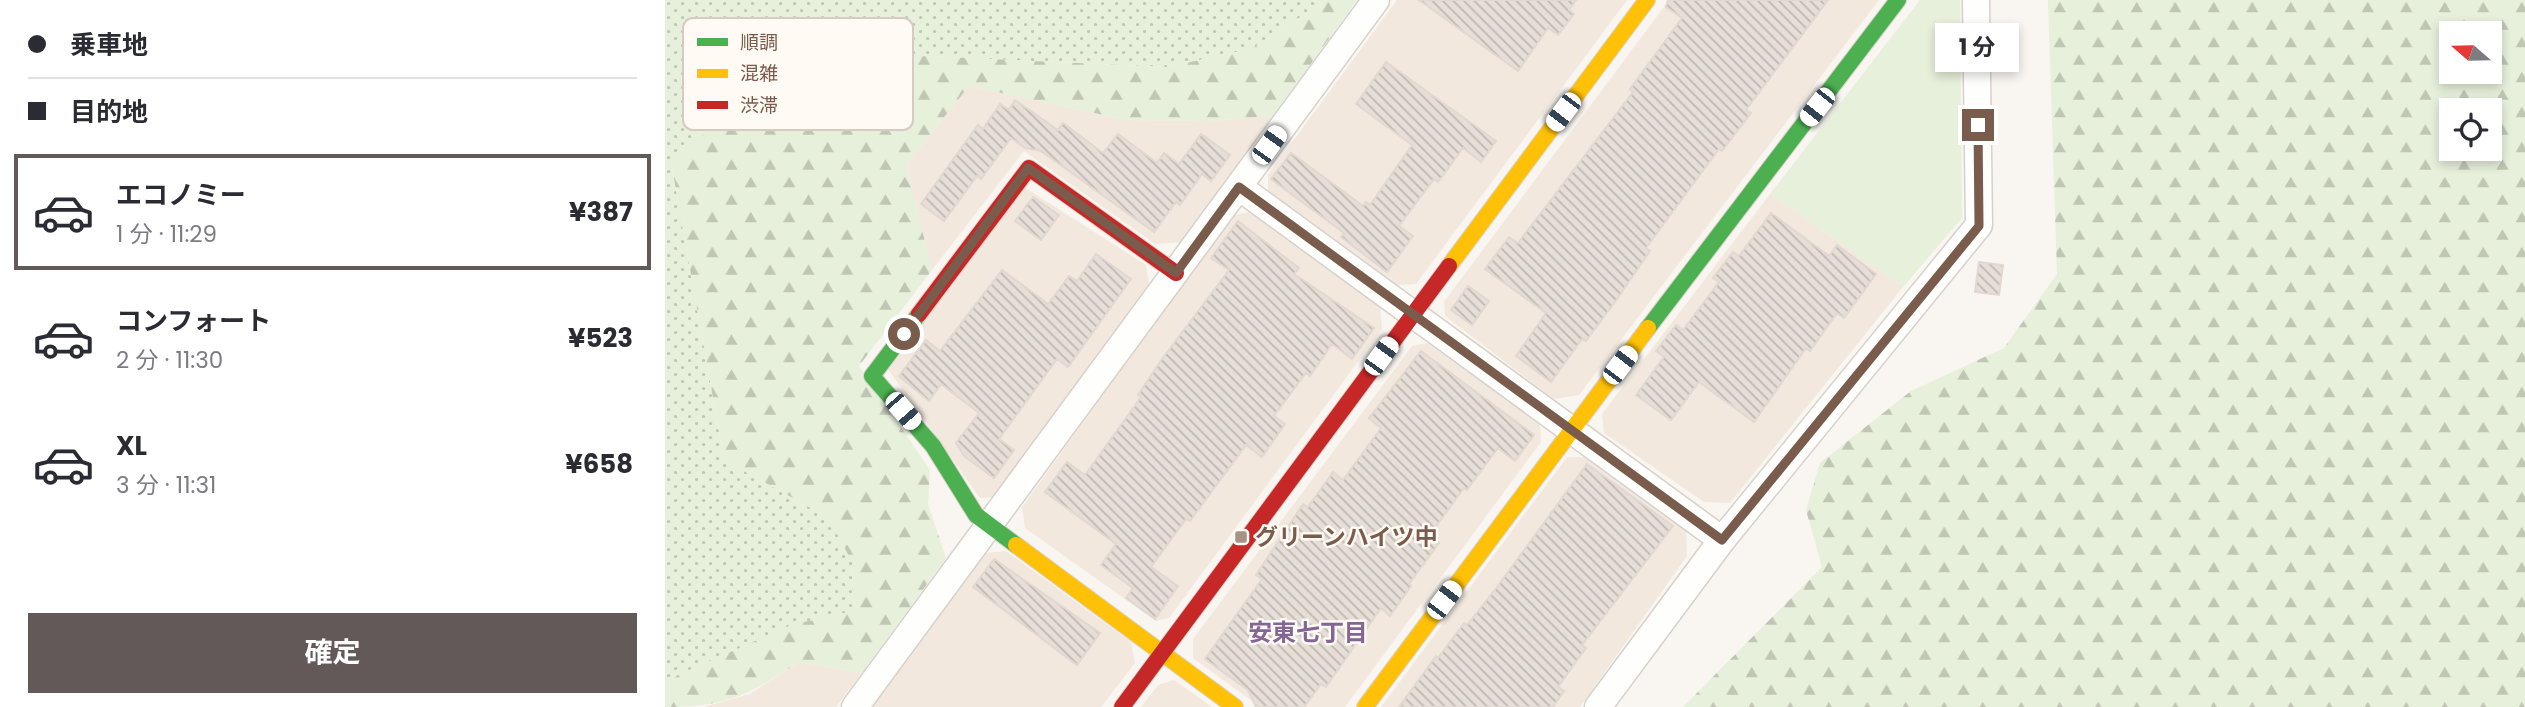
<!DOCTYPE html>
<html lang="ja">
<meta charset="utf-8">
<style>
:root{--surface:#fff;--page:#f2f2f3;--text:#2b2b33;--muted:#7c7c81;--line:#e1e1e2;--accent:#625958}
body{margin:0;font-family:Poppins,"Noto Sans JP",sans-serif;background:var(--page);color:var(--text);height:100vh;display:flex;flex-direction:column;font-size:26px;white-space:nowrap}
*{box-sizing:border-box;margin:0}
p{font-size:23px;color:var(--muted)}
.icon{flex:none;width:38px;height:38px;fill:none;stroke:currentColor;stroke-width:2;stroke-linecap:round;stroke-linejoin:round}
.map{position:relative;flex:1;overflow:hidden}
.side{display:flex;flex-direction:column;background:var(--surface);width:665px}
.side>*{flex:none}
.banner{display:grid;align-content:center;height:154px;padding:0 28px;background:var(--surface)}
.needle{width:46px;rotate:290deg}
.buttons{position:absolute;left:1774px;top:21px;display:grid;gap:14px}
.buttons a{display:grid;place-items:center;width:63px;height:63px;border-radius:0px;background:var(--surface);box-shadow:0 4px 10px #0003;font-size:35px}
.end{position:absolute;width:32px;height:32px;margin:-16px;border:9px solid #7a5c4d;background:#fff;box-shadow:0 0 0 4px #fff}
.from{border-radius:50%}
.bubble{position:absolute;height:49px;border-radius:0px;background:var(--surface);box-shadow:0 4px 10px #0003;font-size:23px;font-weight:700;line-height:49px;text-align:center}
.car{position:absolute;width:21px;height:42px;margin:-21px -10px;border-radius:9px;box-shadow:0 0 5px 2px #0007;background:linear-gradient(#fff 24%,#345 0 40%,#fff 0 76%,#345 0 86%,#fff 0)}
.banner b{display:flex;align-items:center;gap:24px;height:66px;font-size:26px}
.banner b+b{border-top:2px solid var(--line)}
.banner i{width:18px;height:18px;background:var(--text)}
ul{padding:0;list-style:none}
li{display:flex;align-items:center;gap:21px;height:116px;margin:0 14px 10px;padding:0 14px;border:4px solid transparent;border-radius:0px}
li div{flex:1}
li b{display:block;font-size:26px}
li em{font-style:normal;font-weight:700}
li.selected{border-color:var(--accent)}
li>.icon{width:63px;height:63px;stroke-width:1.5}
.button{display:flex;gap:14px;margin-top:auto;padding:14px 28px}
.button a{flex:1;height:80px;border-radius:0px;background:var(--accent);color:#fff;font-size:28px;font-weight:700;line-height:80px;text-align:center}
main{display:flex;flex:1;min-height:0}
.map>svg:first-child{display:block}
.residential{fill:#f2e8de}
.grass{fill:url(#grass-dots)}
.forest{fill:url(#forest-firs);fill-rule:evenodd}
.park{fill:#e7f0db}
.building{fill:url(#building-back-hatch);stroke:#e2d8d2;stroke-width:2}
.lines{fill:none;stroke-linecap:round;stroke-linejoin:round}
.street-casing{stroke:#d7d1cb;stroke-width:29}
.fast-casing{stroke:#d9d2cb;stroke-width:18}
.slow-casing{stroke:#d9d2cb;stroke-width:18}
.jam-casing{stroke:#d9d2cb;stroke-width:18}
.street{stroke:#fefefd;stroke-width:26}
.fast{stroke:#4caf50;stroke-width:16}
.slow{stroke:#ffc107;stroke-width:16}
.jam{stroke:#c62828;stroke-width:16}
.route{stroke:#7a5c4d;stroke-width:9}
.poi-dot{fill:#a69286;stroke:#fffaf3;stroke-width:2.5}
.labels{text-anchor:middle;stroke-width:5;stroke-linejoin:round;paint-order:stroke}
.poi-label{font-size:23px;font-weight:bold;fill:#7a5c4d;stroke:#fffaf3;text-anchor:start}
.neighbourhood-label{font-size:24px;font-weight:bold;fill:#846695;stroke:#fffaf3}
.key{fill:#fffaf3;stroke:#d7cbc1;stroke-width:2}
.key-label{font-size:19px;fill:#7a5c4d}
</style>
<main>
<section class="side">
<div class="banner">
<b><i class="from"></i>乗車地</b>
<b><i></i>目的地</b>
</div>
<ul>
<li class="selected"><svg class="icon" aria-label="car" viewBox="0 0 24 24"><path d="M5 17H2v-5l4-1 3-4h7l3 4 3 1v5h-3M9 17h6M6 11h13"/><circle cx="7" cy="17" r="2"/><circle cx="17" cy="17" r="2"/></svg><div><b>エコノミー</b><p>1 分 · 11:29</p></div><em>¥387</em></li>
<li><svg class="icon" aria-label="car" viewBox="0 0 24 24"><path d="M5 17H2v-5l4-1 3-4h7l3 4 3 1v5h-3M9 17h6M6 11h13"/><circle cx="7" cy="17" r="2"/><circle cx="17" cy="17" r="2"/></svg><div><b>コンフォート</b><p>2 分 · 11:30</p></div><em>¥523</em></li>
<li><svg class="icon" aria-label="car" viewBox="0 0 24 24"><path d="M5 17H2v-5l4-1 3-4h7l3 4 3 1v5h-3M9 17h6M6 11h13"/><circle cx="7" cy="17" r="2"/><circle cx="17" cy="17" r="2"/></svg><div><b>XL</b><p>3 分 · 11:31</p></div><em>¥658</em></li>
</ul>
<div class="button"><a>確定</a></div>
</section>
<div class="map">
<svg width="1860" height="707" viewBox="0 0 1860 707">
<defs>
<pattern id="grass-dots" width="8" height="8" patternUnits="userSpaceOnUse" patternTransform="scale(1.75)"><rect width="8" height="8" fill="#e7f0db"/><path d="M2 2h.1M6 6h.1" fill="none" stroke="#c0c6b4" stroke-width="1.8" stroke-linecap="round"/></pattern>
<pattern id="forest-firs" width="22" height="20" patternUnits="userSpaceOnUse" patternTransform="scale(1.75)"><rect width="22" height="20" fill="#e7f0db"/><path d="M5 1l3.5 6h-7zM16 11l3.5 6h-7z" fill="#c0c6b4"/></pattern>
<pattern id="building-back-hatch" width="6" height="6" patternUnits="userSpaceOnUse" patternTransform="scale(1.75)"><rect width="6" height="6" fill="#e6ded7"/><path d="M-1 5l2 2M0 0l6 6M5-1l2 2" fill="none" stroke="#bfb7b1"/></pattern>
</defs>
<rect width="100%" height="100%" fill="#f9f5f0"/>
<path class="residential" d="M732 0H962L751 284 730 285 603 191V175Z
M1004 0H1214L914 395 889 399 780 316 779 302Z
M304 86 462 120 545 121 608 116 518 242 490 244 359 151 267 270 241 165Z
M359 187 481 265 484 284 328 497 315 498 223 369Z
M1105 194 1238 287 1065 503 1039 502 939 433 937 414Z
M588 211 715 303 717 329 504 618 491 621 360 528 357 507 567 216Z
M762 343 875 424 876 442 680 707H595L528 658V639L747 346Z
M902 457H922L1021 531 1022 556 915 707H716Z
M341 551 466 642 470 663 436 707H206L321 553Z
M134 662 197 673 171 707H39L85 694Z
M509 680 547 707H476L493 685Z"/>
<path class="grass" d="M0 0H662L586 49 502 67 260 56 6 162 59 460 164 518 187 562 188 611 126 626 11 676 0 690Z"/>
<path class="forest" d="M662 0H692L608 116 545 121 462 120 304 86 241 165 267 270 194 366 265 470 263 504 281 558 197 673 134 662C83 695 62 707 0 707V690L11 676 126 625 188 611 187 562 164 518 59 460 6 162 95 88 260 56 502 67 586 49Z
M1383 0H1860V707H1018L1157 567 1141 510 1155 463 1246 391 1339 348 1392 274ZM1787 33H1825V72H1787ZM1787 110H1825V149H1787Z"/>
<path class="park" d="M1255 0H1295L1297 218 1238 287 1105 194Z"/>
<path class="building" d="M754 0H911L904 10 909 14 893 35 883 28 853 71Z
M1003 0H1163L1081 110 1086 113 1057 151 1054 149 981 248 985 251 950 302 921 341 917 339 886 382 851 356 881 313 820 269 844 237 853 243 968 92 965 89 1017 18 1001 7Z
M721 62 831 141 816 162 798 148 773 182 769 179 734 226 748 236 722 272 676 237 679 233 606 179 626 153 698 206 701 202 705 205 747 145 691 104Z
M350 100 393 130 398 123 438 153 453 134 492 163 499 153 514 164 536 134 565 155 546 181 537 174 515 205 511 202 489 232 376 151 360 148 346 138 316 179 312 176 279 221 256 204 313 125 318 129 335 104 344 110Z
M368 197 394 215 376 240 350 221Z
M1106 213 1164 256 1172 245 1211 274 1179 318 1172 313 1145 351 1141 348 1089 422 1034 382 1006 420 971 395 999 357 991 351 1011 325 1018 330 1054 282 1048 278 1068 252 1074 256Z
M573 221 634 268 629 274 709 328 687 359 667 344 645 376 641 373 609 416 620 424 597 457 581 445 525 521 521 519 486 567 513 586 490 619 461 598 468 588 436 565 451 544 380 492 402 462 420 475 476 397 473 395 497 359 564 270 546 258Z
M431 254 466 279 403 367 392 359 334 439 349 450 329 478 299 456 291 443 314 413 276 384 264 401 234 376 261 340 275 351 337 270 383 304 404 276 412 281Z
M1314 262 1338 265 1334 295 1310 292Z
M803 286 824 301 807 325 786 310Z
M756 351 869 435 850 461 833 448 802 490 799 488 764 536 774 543 744 584 746 586 725 616 716 608 661 687 656 684 639 707H591L583 690 540 659 597 579 591 575 638 504 643 507 668 472 678 480 716 428 704 418Z
M922 464 1008 526 917 645 921 648 893 687 899 691 888 707H734L771 656 773 658 799 623 802 625 832 587Z
M329 559 435 633 412 665 308 587Z"/>
<g class="lines">
<g class="street-casing">
<path id="street" d="M574 187 1057 540
M190 707 711 0
M933 707 1057 540 1314 225 1311 0"/>
</g>
<g class="fast-casing">
<path id="fast" d="M254 314 207 376 268 446 311 515 351 545
M983 328 1233 0"/>
</g>
<g class="slow-casing">
<path id="slow" d="M784 266 982 0
M351 545 570 707
M700 707 983 328"/>
</g>
<g class="jam-casing">
<path id="jam" d="M254 314 364 168 511 273
M457 707 784 266"/>
</g>
<use href="#street" class="street"/>
<use href="#fast" class="fast"/>
<use href="#slow" class="slow"/>
<use href="#jam" class="jam"/>
</g>
<g class="lines">
<path class="route" d="M239 334 363 168 511 273 574 187 1057 540 1314 226 1313 125"/>
</g>
<rect class="poi-dot" x="569" y="530" width="14" height="14" rx="3.5"/>
<g class="labels">
<g class="poi-label">
<text x="590" y="545">グリーンハイツ中</text>
</g>
<g class="neighbourhood-label">
<text x="643" y="641">安東七丁目</text>
</g>
</g>
<rect x="18" y="18" width="230" height="112" rx="10" class="key"/>
<rect x="32" y="38" width="31" height="8" fill="#4caf50"/>
<rect x="32" y="69" width="31" height="9" fill="#ffc107"/>
<rect x="32" y="101" width="31" height="8" fill="#c62828"/>
<g class="key-label">
<text x="75" y="49">順調</text>
<text x="75" y="80">混雑</text>
<text x="75" y="112">渋滞</text>
</g>
</svg>
<div class="buttons">
<a><svg class="needle" viewBox="-14 -14 28 28"><path d="M0-13l5 13h-10z" fill="#e53935"/><path d="M0 13l5-13h-10z" fill="#7c7c81"/></svg></a>
<a><svg class="icon" aria-label="locate" viewBox="0 0 24 24"><circle cx="12" cy="12" r="6"/><path d="M12 2v4M12 18v4M2 12h4M18 12h4"/></svg></a>
</div>
<i class="end from" style="left:239px;top:334px"></i>
<i class="end" style="left:1313px;top:125px"></i>
<div class="bubble" style="left:1270px;top:23px;width:84px">1 分</div>
<i class="car" style="left:1152px;top:107px;rotate:218deg"></i>
<i class="car" style="left:898px;top:112px;rotate:217deg"></i>
<i class="car" style="left:604px;top:145px;rotate:36deg"></i>
<i class="car" style="left:716px;top:356px;rotate:36deg"></i>
<i class="car" style="left:955px;top:365px;rotate:37deg"></i>
<i class="car" style="left:238px;top:411px;rotate:139deg"></i>
<i class="car" style="left:779px;top:600px;rotate:37deg"></i>
</div>
</main>
